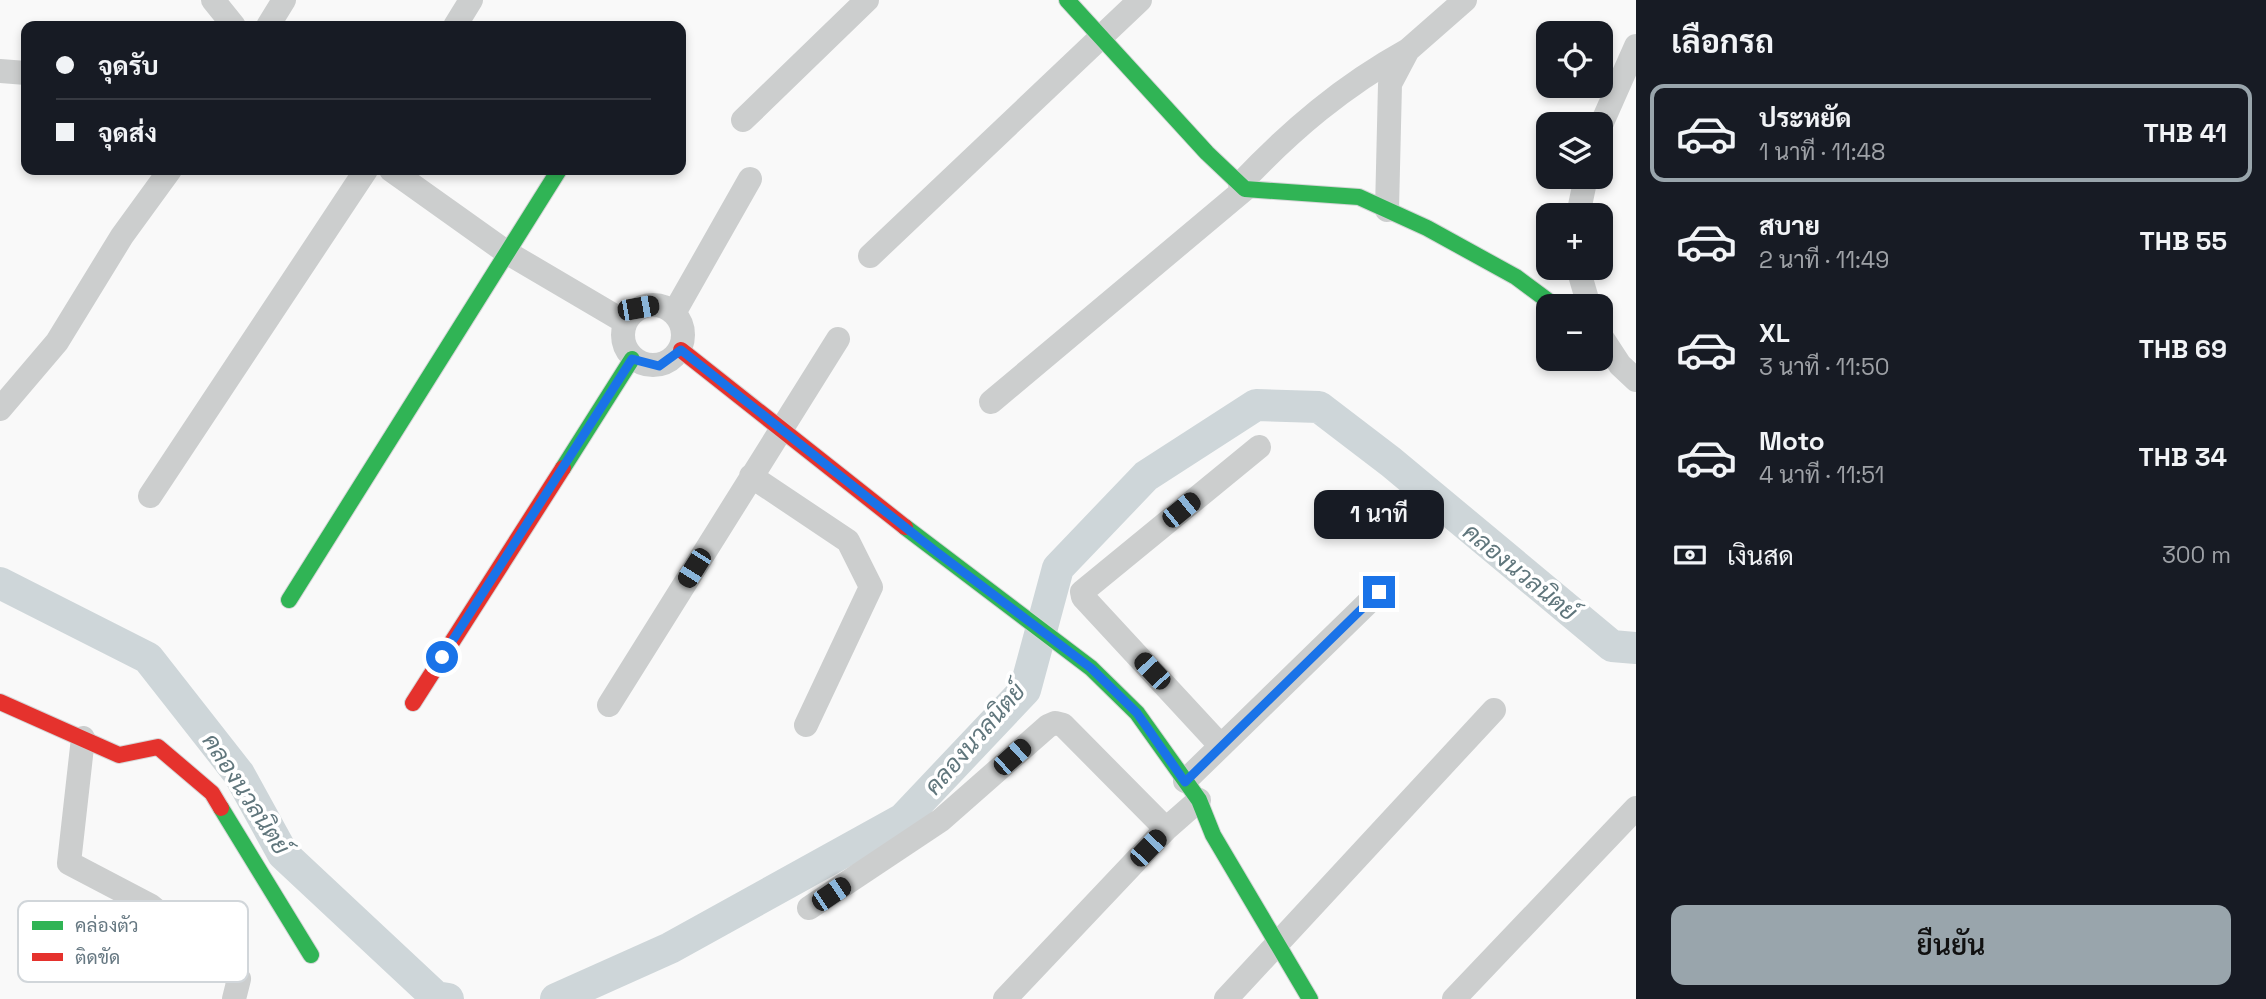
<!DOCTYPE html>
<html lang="th">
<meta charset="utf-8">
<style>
:root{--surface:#171b24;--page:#20242c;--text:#f1f3f6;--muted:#9ea1a6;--line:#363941;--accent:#99a5ac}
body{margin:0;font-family:"Space Grotesk",Sarabun,sans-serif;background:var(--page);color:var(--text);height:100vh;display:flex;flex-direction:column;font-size:26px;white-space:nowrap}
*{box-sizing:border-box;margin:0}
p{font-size:23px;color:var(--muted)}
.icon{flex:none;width:38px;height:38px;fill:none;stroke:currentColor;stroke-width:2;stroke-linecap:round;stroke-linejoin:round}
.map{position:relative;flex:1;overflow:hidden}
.panel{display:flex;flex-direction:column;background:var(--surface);width:630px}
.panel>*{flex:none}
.hud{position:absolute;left:21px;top:21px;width:665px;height:154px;border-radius:14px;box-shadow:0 4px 10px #0003;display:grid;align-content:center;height:154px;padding:0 35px;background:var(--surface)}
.controls{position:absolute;left:1536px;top:21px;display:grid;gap:14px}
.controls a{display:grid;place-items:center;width:77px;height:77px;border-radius:14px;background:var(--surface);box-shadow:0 4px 10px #0003;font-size:35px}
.end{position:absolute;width:32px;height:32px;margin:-16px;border:9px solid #1a73e8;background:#fff;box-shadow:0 0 0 4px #fff}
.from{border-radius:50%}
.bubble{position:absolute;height:49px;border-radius:14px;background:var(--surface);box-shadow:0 4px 10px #0003;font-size:23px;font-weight:600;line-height:49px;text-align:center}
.car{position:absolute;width:21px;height:42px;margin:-21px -10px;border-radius:9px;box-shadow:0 0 5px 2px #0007;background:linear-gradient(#222 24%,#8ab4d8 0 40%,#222 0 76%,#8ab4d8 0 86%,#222 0)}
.hud b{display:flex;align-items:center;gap:24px;height:66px;font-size:26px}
.hud b+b{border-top:2px solid var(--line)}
.hud i{width:18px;height:18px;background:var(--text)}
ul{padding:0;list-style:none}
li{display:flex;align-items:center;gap:21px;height:98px;margin:0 14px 10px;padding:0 21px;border:4px solid transparent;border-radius:14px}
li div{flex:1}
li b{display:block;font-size:26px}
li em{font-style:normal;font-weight:600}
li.current{border-color:var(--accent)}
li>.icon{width:63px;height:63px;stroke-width:1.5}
h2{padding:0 35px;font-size:32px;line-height:84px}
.pay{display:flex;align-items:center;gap:18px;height:77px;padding:0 35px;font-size:26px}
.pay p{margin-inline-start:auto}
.primary-button{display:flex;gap:14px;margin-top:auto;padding:14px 35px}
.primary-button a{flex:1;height:80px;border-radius:14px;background:var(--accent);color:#111;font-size:28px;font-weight:600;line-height:80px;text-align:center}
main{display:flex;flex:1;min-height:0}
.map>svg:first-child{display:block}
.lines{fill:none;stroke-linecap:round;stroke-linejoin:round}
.canal{stroke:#ced6d9;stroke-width:32}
.fast-casing{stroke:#d5d6d7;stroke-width:18}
.jam-casing{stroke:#d5d6d7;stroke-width:18}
.street{stroke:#cccece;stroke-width:24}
.fast{stroke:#30b455;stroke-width:16}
.jam{stroke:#e5322d;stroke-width:16}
.route{stroke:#1a73e8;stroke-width:9}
.labels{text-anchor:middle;stroke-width:7;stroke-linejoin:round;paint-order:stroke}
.water-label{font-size:24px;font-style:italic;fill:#60767c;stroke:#fff}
.key{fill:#fff;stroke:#d1d6da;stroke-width:2}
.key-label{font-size:19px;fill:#667882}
</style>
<main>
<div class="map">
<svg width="1636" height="999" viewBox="0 0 1636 999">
<rect width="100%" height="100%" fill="#f9f9f9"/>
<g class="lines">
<path class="canal" d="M0 583 148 658 239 774 283 854 436 997 448 999
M556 999 670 948 903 819 1025 690 1058 568 1146 476 1256 405 1319 407 1391 462 1612 646 1636 648"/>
<g class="fast-casing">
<path id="fast" d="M1067 0 1207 153 1245 189 1359 197 1427 228 1516 277 1555 306
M563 468 632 359
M905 527 1091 668 1137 713 1199 800 1213 835 1310 999
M289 600 559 170
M221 808 311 955"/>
</g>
<g class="jam-casing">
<path id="jam" d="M681 350 905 527
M0 702 119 755 158 747 212 793 221 808
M413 703 563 468"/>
</g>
<path class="street" d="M213 0 234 26
M268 26 284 0
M455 26 471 0
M0 71 26 73
M743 120 867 0
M1601 125 1636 46
M391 170 506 252 625 322
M1240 184C1291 130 1343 86 1408 50
M1387 210 1390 84 1408 50 1465 0
M1578 215 1586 177
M870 256 1140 0
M1578 268 1589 306
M623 335a30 30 0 1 1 60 0a30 30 0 1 1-60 0Z
M674 313 750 179
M1601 336 1620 365 1636 380
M991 402 1245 189
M0 409 57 342 122 236 170 170
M751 476 848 541 871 587 806 725
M150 496 366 170
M609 705 838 339
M83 738 69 863 151 906 239 979 234 999
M1220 745 1083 597 1082 592 1259 447
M1185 781 1379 592
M809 908 941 820 1048 726 1055 723 1063 725 1166 829
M1005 999 1166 829 1199 800
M1226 999 1494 710
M1454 999 1636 808"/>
<use href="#fast" class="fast"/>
<use href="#jam" class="jam"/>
</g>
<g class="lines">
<path class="route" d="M442 657 632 359 659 366 681 350 934 550 1091 668 1137 713 1185 782 1379 592"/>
</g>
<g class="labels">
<g class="water-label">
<text transform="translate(1520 572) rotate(39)" y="8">คลองนวลนิตย์</text>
<text transform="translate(975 739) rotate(-49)" y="8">คลองนวลนิตย์</text>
<text transform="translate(246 794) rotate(57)" y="8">คลองนวลนิตย์</text>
</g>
</g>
<rect x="18" y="901" width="230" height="81" rx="10" class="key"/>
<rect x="32" y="921" width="31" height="9" fill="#30b455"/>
<rect x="32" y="953" width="31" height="8" fill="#e5322d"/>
<g class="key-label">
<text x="75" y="932">คล่องตัว</text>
<text x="75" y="964">ติดขัด</text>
</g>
</svg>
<div class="controls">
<a><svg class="icon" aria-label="locate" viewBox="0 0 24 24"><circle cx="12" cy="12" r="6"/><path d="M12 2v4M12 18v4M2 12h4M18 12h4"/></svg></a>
<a><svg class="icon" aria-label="layers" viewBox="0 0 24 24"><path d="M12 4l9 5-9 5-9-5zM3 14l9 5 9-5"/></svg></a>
<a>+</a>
<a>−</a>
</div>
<i class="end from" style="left:442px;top:657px"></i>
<i class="end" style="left:1379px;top:592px"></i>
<div class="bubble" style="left:1314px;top:490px;width:130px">1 นาที</div>
<i class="car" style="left:638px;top:308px;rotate:80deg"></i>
<i class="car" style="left:1181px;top:510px;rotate:51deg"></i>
<i class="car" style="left:694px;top:568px;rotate:212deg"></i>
<i class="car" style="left:1152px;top:671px;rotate:317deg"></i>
<i class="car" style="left:1012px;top:757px;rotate:48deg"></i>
<i class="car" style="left:1148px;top:848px;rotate:44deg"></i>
<i class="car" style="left:831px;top:894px;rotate:56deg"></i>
<div class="hud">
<b><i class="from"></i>จุดรับ</b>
<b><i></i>จุดส่ง</b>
</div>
</div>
<section class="panel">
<h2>เลือกรถ</h2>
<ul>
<li class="current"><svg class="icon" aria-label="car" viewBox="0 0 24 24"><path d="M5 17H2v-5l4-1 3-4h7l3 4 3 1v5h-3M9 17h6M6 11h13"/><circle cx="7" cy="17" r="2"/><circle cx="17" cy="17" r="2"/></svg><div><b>ประหยัด</b><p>1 นาที · 11:48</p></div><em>THB 41</em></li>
<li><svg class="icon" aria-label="car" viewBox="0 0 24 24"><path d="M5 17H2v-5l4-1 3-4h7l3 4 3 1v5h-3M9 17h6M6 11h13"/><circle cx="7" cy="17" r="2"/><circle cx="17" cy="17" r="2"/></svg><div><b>สบาย</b><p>2 นาที · 11:49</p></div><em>THB 55</em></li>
<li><svg class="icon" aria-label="car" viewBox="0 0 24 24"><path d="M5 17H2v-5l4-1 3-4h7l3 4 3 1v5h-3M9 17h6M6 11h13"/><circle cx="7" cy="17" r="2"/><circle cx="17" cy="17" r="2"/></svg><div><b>XL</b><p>3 นาที · 11:50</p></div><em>THB 69</em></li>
<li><svg class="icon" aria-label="car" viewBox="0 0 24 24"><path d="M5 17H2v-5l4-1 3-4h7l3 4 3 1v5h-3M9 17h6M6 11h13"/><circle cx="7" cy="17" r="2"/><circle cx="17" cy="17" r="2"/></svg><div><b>Moto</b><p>4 นาที · 11:51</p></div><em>THB 34</em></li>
</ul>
<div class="pay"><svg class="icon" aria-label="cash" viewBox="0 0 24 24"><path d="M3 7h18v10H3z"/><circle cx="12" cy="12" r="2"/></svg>เงินสด<p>300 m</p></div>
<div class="primary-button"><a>ยืนยัน</a></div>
</section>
</main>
